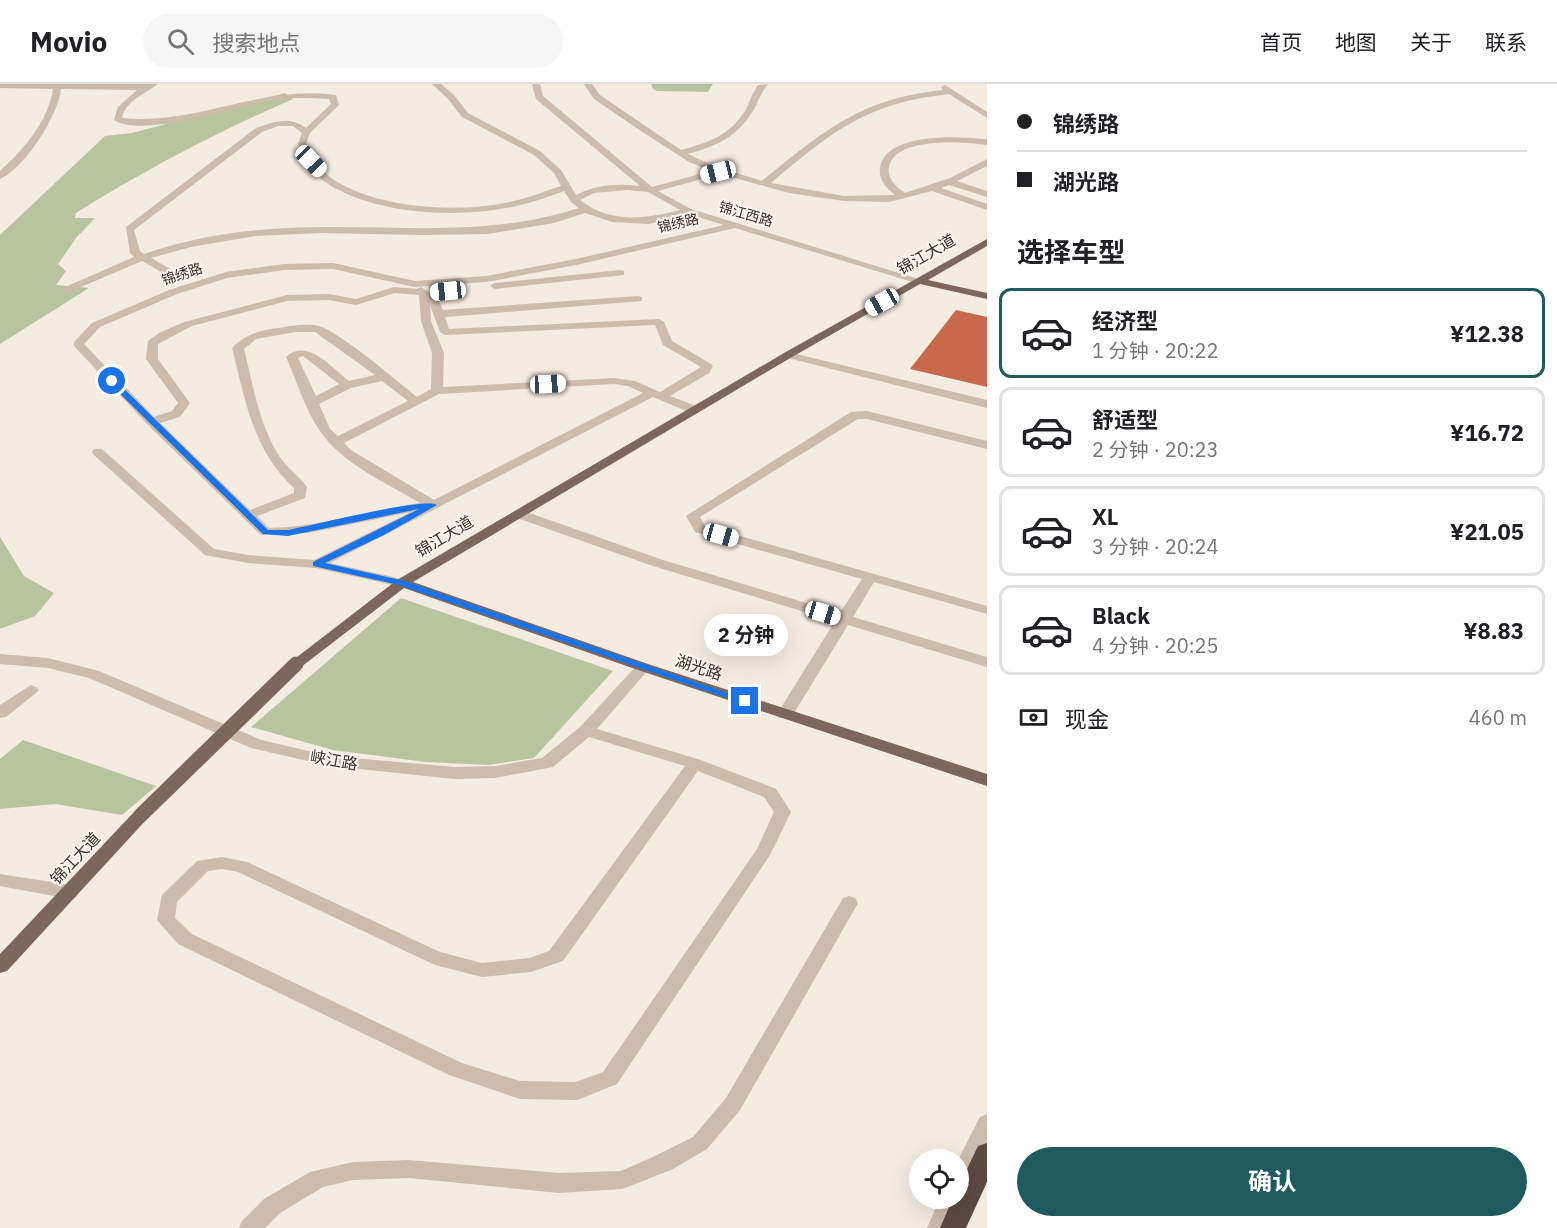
<!DOCTYPE html>
<html lang="zh">
<meta charset="utf-8">
<style>
:root{--surface:#fff;--page:#f6f6f6;--text:#202124;--muted:#757577;--line:#e0e0e0;--accent:#1f5a5e}
body{margin:0;font-family:"IBM Plex Sans","Noto Sans SC",sans-serif;background:var(--page);color:var(--text);height:100vh;display:flex;flex-direction:column;font-size:22px;white-space:nowrap}
*{box-sizing:border-box;margin:0}
p{font-size:20px;color:var(--muted)}
.icon{flex:none;width:33px;height:33px;fill:none;stroke:currentColor;stroke-width:2;stroke-linecap:round;stroke-linejoin:round}
.map{position:relative;flex:1;overflow:hidden}
.panel{display:flex;flex-direction:column;background:var(--surface);width:570px}
.panel>*{flex:none}
.banner{display:grid;align-content:center;height:132px;padding:0 30px;background:var(--surface)}
.fabs{position:absolute;left:909px;top:1065px;display:grid;gap:12px}
.fabs a{display:grid;place-items:center;width:60px;height:60px;border-radius:50%;background:var(--surface);box-shadow:0 6px 24px #0002;font-size:30px}
.end{position:absolute;width:27px;height:27px;margin:-14px;border:8px solid #1a73e8;background:#fff;box-shadow:0 0 0 3px #fff}
.from{border-radius:50%}
.bubble{position:absolute;height:42px;border-radius:21px;background:var(--surface);box-shadow:0 6px 24px #0002;font-size:20px;font-weight:700;line-height:42px;text-align:center}
.car{position:absolute;width:18px;height:36px;margin:-18px -9px;border-radius:8px;box-shadow:0 0 4px 2px #0007;background:linear-gradient(#fff 24%,#345 0 40%,#fff 0 76%,#345 0 86%,#fff 0)}
.banner b{display:flex;align-items:center;gap:21px;height:57px;font-size:22px}
.banner b+b{border-top:2px solid var(--line)}
.banner i{width:15px;height:15px;background:var(--text)}
ul{padding:0;list-style:none}
li{display:flex;align-items:center;gap:18px;height:90px;margin:0 12px 9px;padding:0 18px;border:3px solid var(--line);border-radius:12px}
li div{flex:1}
li b{display:block;font-size:22px}
li em{font-style:normal;font-weight:700}
li.on{border-color:var(--accent)}
li>.icon{width:54px;height:54px;stroke-width:1.5}
h2{padding:0 30px;font-size:27px;line-height:72px}
.pay{display:flex;align-items:center;gap:15px;height:66px;padding:0 30px;font-size:22px}
.pay p{margin-inline-start:auto}
.button{display:flex;gap:12px;margin-top:auto;padding:12px 30px}
.button a{flex:1;height:69px;border-radius:36px;background:var(--accent);color:#fff;font-size:24px;font-weight:700;line-height:69px;text-align:center}
header{display:flex;align-items:center;gap:36px;box-sizing:border-box;height:84px;padding:0 30px;background:var(--surface);border-bottom:2px solid var(--line)}
header strong{font-size:28px}
nav{display:flex;gap:33px;margin-inline-start:auto;font-size:21px}
.search{width:420px;height:54px;background:var(--page);display:flex;align-items:center;gap:15px;box-sizing:border-box;padding:0 21px;border-radius:33px;color:var(--muted);font-size:22px}
main{display:flex;flex:1;min-height:0}
.map>svg:first-child{display:block}
.green{fill:#b8c4a0}
.building{fill:#c8694b}
.lines{fill:none;stroke-linecap:round;stroke-linejoin:round}
.minor{fill:#cdbbac;fill-rule:evenodd}
.major{fill:#7d675c;fill-rule:evenodd}
.highway{fill:#5c4a42;fill-rule:evenodd}
.major-bridge{stroke:#7d675c;stroke-width:15}
.route{fill:#1a73e8}
.labels{text-anchor:middle;stroke-width:4.5;stroke-linejoin:round;paint-order:stroke}
.far-street-label{font-size:14px;fill:#3b302b;stroke:#fbf5ee}
.street-label{font-size:16px;fill:#3b302b;stroke:#fbf5ee}
</style>
<header>
<strong>Movio</strong>
<div class="search"><svg class="icon" aria-label="search" viewBox="0 0 24 24"><circle cx="10" cy="10" r="6"/><path d="M15 15l6 6"/></svg>搜索地点</div>
<nav><a>首页</a><a>地图</a><a>关于</a><a>联系</a></nav>
</header>
<main>
<div class="map">
<svg width="987" height="1144" viewBox="0 0 987 1144">
<rect width="100%" height="100%" fill="#f4ebe1"/>
<path class="green" d="M651 0H713L708 8 657 7 653 5Z
M285 9 293 15C217 48 145 86 76 129L75 134H95L76 154 58 180 66 187 56 201 89 204 0 260V151L105 52 132 49Z
M0 453 24 492 54 509 35 532 0 545Z
M401 514 613 587 534 674 488 681 426 678 333 666 251 643Z
M23 656 156 702 122 731 55 720 0 725V675Z"/>
<path class="building" d="M956 226 987 233V303L910 285Z"/>
<g class="lines">
<path class="minor" d="M0 0H158C145 10 126 16 122 34 195 42 263 0 336 11L339 21 310 49 306 60C313 73 322 88 334 96 382 126 464 130 518 116 532 113 547 106 561 102L554 89 534 71 462 33 448 15 432 0H441L454 11 468 29 540 67 561 86 576 111C595 101 618 99 640 102L536 15 532 0H540L543 12 652 103 711 87 689 78 641 47 594 15 584 0H592L600 11 681 66C708 59 730 51 745 27 750 18 752 9 758 1L768 0C761 8 759 16 754 25 739 52 717 62 688 70L714 82 762 97C825 46 860 15 943 6L941 3 945 1 987 28V34L949 10C866 19 833 47 771 99L844 112 895 111C887 105 878 96 880 84 885 49 956 52 981 55H987V61C965 58 895 52 889 83 887 95 896 103 905 109L950 94 987 75V82L957 97 987 107V113L949 101 941 104 987 120V126L932 107 889 118 844 117 789 109 720 90 658 107 691 125 925 197 916 199 735 144 576 181 486 198 415 203 333 185 284 186 227 194 177 210 100 243 84 260 154 333 172 327 178 319 146 275 148 257 159 249 184 238 287 211 329 210 356 215 394 203 417 205 421 203 438 215 443 226 638 212 642 213V217L445 233 449 245 659 235 664 238 672 257 711 280 713 282 709 289 670 312 699 323V329H691L653 313 330 479 407 496 409 499 402 503 316 484 248 479 205 471 94 371 92 368 94 365H102L214 465 248 471 314 476 411 428 308 449 261 451 148 341 74 262V258L92 239 169 206 226 188 284 180 333 179 415 197 486 192 576 175 724 141 688 130 649 140 612 138 585 129 554 139 488 150 422 151 321 149 255 152 191 163 151 174 183 192V196H175L142 177 67 209 63 208V204L134 173 130 169 126 143 256 44C273 38 290 31 306 44L331 20 329 15C311 14 292 13 274 16 238 22 144 55 114 36L118 23 137 6 61 5C58 32 25 84 0 95V87C23 66 48 38 53 5L0 4ZM278 42H293L302 49 298 60C305 74 314 91 328 100 379 132 464 135 520 121 535 118 550 112 564 107L571 118 579 124C479 156 389 139 288 144 239 146 190 154 144 170L140 167 134 146 262 48ZM627 106 648 108 680 126C644 135 611 140 580 116L594 109ZM395 209 419 211 421 237 432 269 431 305 417 313C396 296 341 249 319 242 307 239 290 242 278 244 260 246 244 251 232 264 245 315 253 367 294 404V409L250 426 160 339 180 333 190 319 158 275V260L192 242 287 217 329 216 356 221ZM430 221 440 248 445 251 655 241 663 261 701 283 660 308 635 297 614 294 443 303 444 269 431 237ZM296 248H315L375 291 349 297C332 284 307 253 286 273 297 297 305 326 320 347 342 380 387 399 420 419 369 426 321 443 269 444L257 432 305 414 307 403C299 392 287 384 279 372 259 340 253 301 244 265L256 255ZM303 272 339 300 316 312 298 274ZM382 297 408 317 338 352 330 345 319 320 351 304ZM614 300 628 302 643 309 434 416 351 366 344 359 439 310Z
M620 186 624 187V191L495 205 490 202 495 199Z
M788 268 987 316V324L784 273V269Z
M867 327 987 357V365L867 335H858L700 433 705 442 987 522V530L874 498 853 533 987 573V583L848 541 791 634H779L777 630 835 537 653 482 514 433 512 430 514 427H524L663 476 840 529 862 495 695 448 686 432 851 328Z
M0 570 48 574 99 587 261 656 330 672 455 683 495 682 542 674 580 643 638 580 643 578 651 583 648 586 597 645 701 676 776 705 791 728 770 771 617 1000 577 1016 520 1015 449 991 178 860 157 836 162 811 197 777 222 773 247 778 440 868 482 879 530 874 549 867 685 682 589 653 553 683 495 694 455 695 330 682 251 664 89 594 48 584 0 580ZM698 687 764 713 774 728 757 765 603 988 576 998 520 997 462 979 192 850 175 834 177 818 208 787 222 785 238 788 435 881 482 893 531 888 563 877Z
M31 601 36 603 39 606 36 609 6 633 0 634V621Z
M0 790 70 801 76 803 79 808 76 813 70 815 0 802Z
M849 812 855 814 858 819 740 1026 707 1065 671 1086 622 1105 559 1109 409 1094 353 1096 323 1103 280 1129 265 1144H239L242 1137 264 1115 310 1088 353 1078 409 1076 559 1089 621 1087 655 1072 693 1053 726 1014 843 814Z
M987 1030V1061L966 1106 959 1108 962 1114 949 1144H927L940 1114H958V1076L980 1033Z"/>
<path class="major" d="M987 155V162L928 196 987 209V215L920 200 792 273 413 498 648 580 987 690V702L638 586 404 504 301 583H291L288 580 397 496 784 269Z
M141 725 147 727 149 731 147 735 7 887 0 889V870L135 727Z"/>
<path class="highway" d="M987 1059V1098L966 1144H940L953 1114H958V1104L978 1062Z"/>
<path class="major-bridge" d="M141 731 296 580"/>
</g>
<path class="route" d="M109 296H115L268 446H288C310 442 425 413 437 421L384 451 325 479 405 497 750 617 748 619H741L399 501 313 482V478L419 425 288 452 263 450 109 299Z"/>
<g class="labels">
<g class="far-street-label">
<text transform="translate(746 130) rotate(16)" y="5">锦江西路</text>
<text transform="translate(678 139) rotate(-13)" y="5">锦绣路</text>
<text transform="translate(182 190) rotate(-19)" y="5">锦绣路</text>
</g>
<g class="street-label">
<text transform="translate(926 170) rotate(-30)" y="6">锦江大道</text>
<text transform="translate(444 452) rotate(-31)" y="6">锦江大道</text>
<text transform="translate(699 583) rotate(18)" y="6">湖光路</text>
<text transform="translate(334 676) rotate(10)" y="6">峡江路</text>
<text transform="translate(75 774) rotate(-47)" y="6">锦江大道</text>
</g>
</g>
</svg>
<div class="fabs">
<a><svg class="icon" aria-label="locate" viewBox="0 0 24 24"><circle cx="12" cy="12" r="6"/><path d="M12 2v4M12 18v4M2 12h4M18 12h4"/></svg></a>
</div>
<i class="end from" style="left:112px;top:297px"></i>
<i class="end" style="left:745px;top:617px"></i>
<div class="bubble" style="left:704px;top:530px;width:84px">2 分钟</div>
<i class="car" style="left:311px;top:77px;rotate:136deg"></i>
<i class="car" style="left:718px;top:88px;rotate:256deg"></i>
<i class="car" style="left:448px;top:207px;rotate:264deg"></i>
<i class="car" style="left:882px;top:218px;rotate:241deg"></i>
<i class="car" style="left:548px;top:300px;rotate:87deg"></i>
<i class="car" style="left:721px;top:451px;rotate:106deg"></i>
<i class="car" style="left:823px;top:529px;rotate:107deg"></i>
</div>
<section class="panel">
<div class="banner">
<b><i class="from"></i>锦绣路</b>
<b><i></i>湖光路</b>
</div>
<h2>选择车型</h2>
<ul>
<li class="on"><svg class="icon" aria-label="car" viewBox="0 0 24 24"><path d="M5 17H2v-5l4-1 3-4h7l3 4 3 1v5h-3M9 17h6M6 11h13"/><circle cx="7" cy="17" r="2"/><circle cx="17" cy="17" r="2"/></svg><div><b>经济型</b><p>1 分钟 · 20:22</p></div><em>¥12.38</em></li>
<li><svg class="icon" aria-label="car" viewBox="0 0 24 24"><path d="M5 17H2v-5l4-1 3-4h7l3 4 3 1v5h-3M9 17h6M6 11h13"/><circle cx="7" cy="17" r="2"/><circle cx="17" cy="17" r="2"/></svg><div><b>舒适型</b><p>2 分钟 · 20:23</p></div><em>¥16.72</em></li>
<li><svg class="icon" aria-label="car" viewBox="0 0 24 24"><path d="M5 17H2v-5l4-1 3-4h7l3 4 3 1v5h-3M9 17h6M6 11h13"/><circle cx="7" cy="17" r="2"/><circle cx="17" cy="17" r="2"/></svg><div><b>XL</b><p>3 分钟 · 20:24</p></div><em>¥21.05</em></li>
<li><svg class="icon" aria-label="car" viewBox="0 0 24 24"><path d="M5 17H2v-5l4-1 3-4h7l3 4 3 1v5h-3M9 17h6M6 11h13"/><circle cx="7" cy="17" r="2"/><circle cx="17" cy="17" r="2"/></svg><div><b>Black</b><p>4 分钟 · 20:25</p></div><em>¥8.83</em></li>
</ul>
<div class="pay"><svg class="icon" aria-label="cash" viewBox="0 0 24 24"><path d="M3 7h18v10H3z"/><circle cx="12" cy="12" r="2"/></svg>现金<p>460 m</p></div>
<div class="button"><a>确认</a></div>
</section>
</main>
